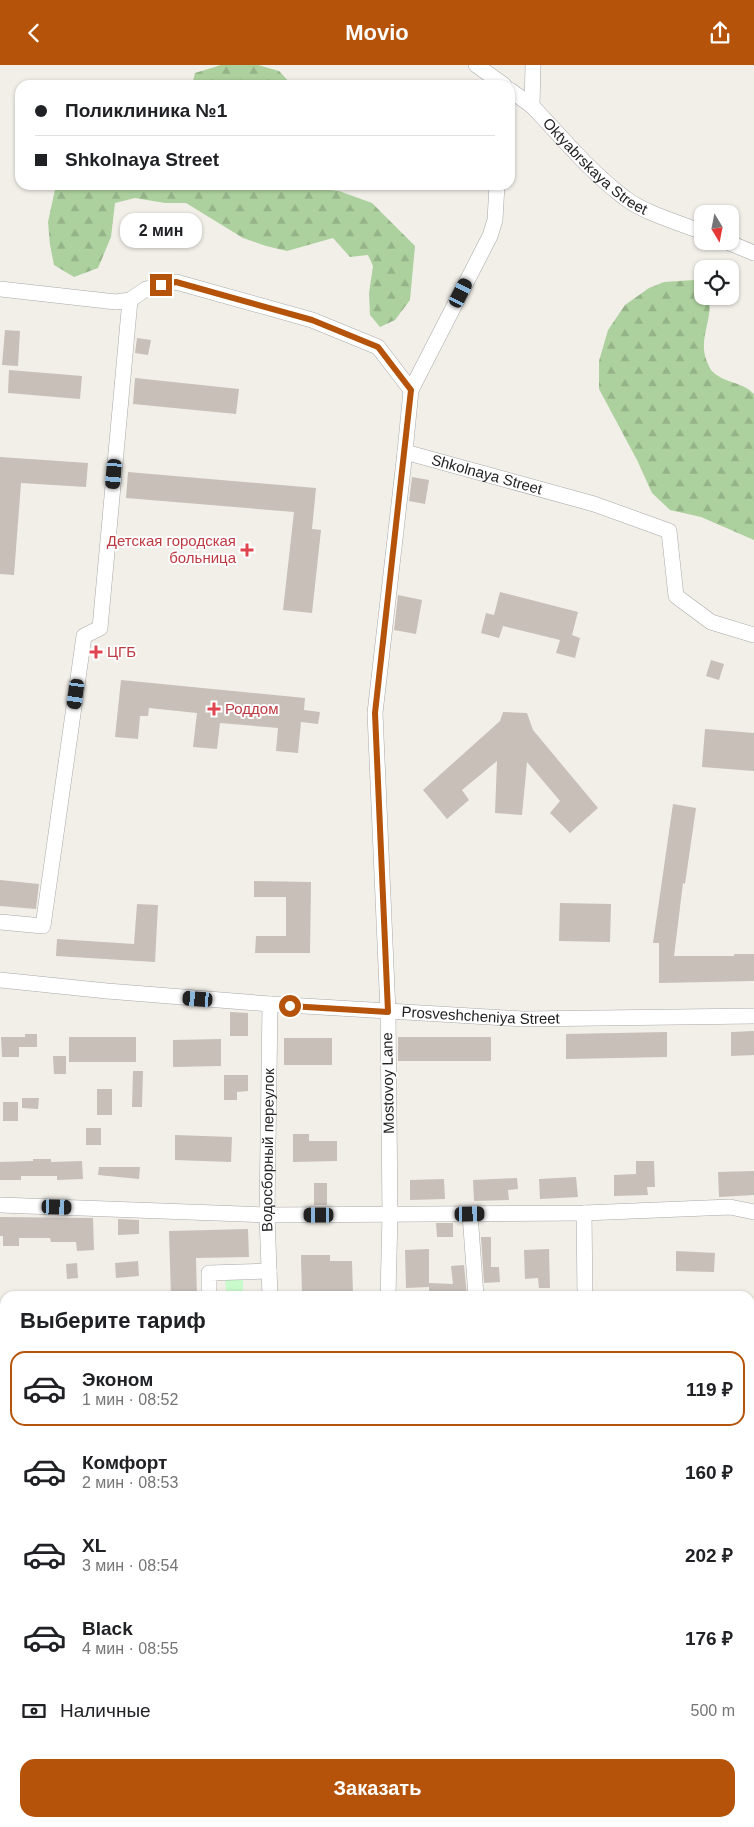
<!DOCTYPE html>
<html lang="ru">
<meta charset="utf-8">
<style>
:root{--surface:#fff;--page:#f6f6f6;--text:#202124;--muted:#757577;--line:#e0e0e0;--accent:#b45309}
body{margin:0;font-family:Arial,sans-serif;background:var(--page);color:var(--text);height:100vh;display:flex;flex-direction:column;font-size:19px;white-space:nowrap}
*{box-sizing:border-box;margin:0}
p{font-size:16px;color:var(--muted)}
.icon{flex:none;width:28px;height:28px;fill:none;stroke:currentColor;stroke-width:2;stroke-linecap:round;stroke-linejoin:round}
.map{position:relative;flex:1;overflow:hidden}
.sheet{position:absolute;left:0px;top:1226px;width:755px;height:536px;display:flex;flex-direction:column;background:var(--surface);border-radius:15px 15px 0 0;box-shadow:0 1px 4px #0004}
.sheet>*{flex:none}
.banner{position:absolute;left:15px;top:15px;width:500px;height:110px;border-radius:15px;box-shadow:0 1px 4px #0004;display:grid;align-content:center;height:110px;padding:0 20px;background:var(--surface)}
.needle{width:32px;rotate:170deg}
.fabs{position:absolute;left:694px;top:140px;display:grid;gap:10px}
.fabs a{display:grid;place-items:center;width:45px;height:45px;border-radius:10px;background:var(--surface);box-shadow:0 1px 4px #0004;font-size:25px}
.end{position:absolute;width:22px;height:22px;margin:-11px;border:6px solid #b45309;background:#fff;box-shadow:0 0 0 2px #fff}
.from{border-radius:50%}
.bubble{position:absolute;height:35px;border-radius:15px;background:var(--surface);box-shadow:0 1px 4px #0004;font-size:16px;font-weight:800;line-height:35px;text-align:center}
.car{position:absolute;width:15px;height:30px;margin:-15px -8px;border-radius:6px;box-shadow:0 0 4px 1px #0007;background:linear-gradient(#222 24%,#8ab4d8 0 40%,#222 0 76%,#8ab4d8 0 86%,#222 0)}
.banner b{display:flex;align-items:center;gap:18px;height:48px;font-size:19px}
.banner b+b{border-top:1px solid var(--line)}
.banner i{width:12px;height:12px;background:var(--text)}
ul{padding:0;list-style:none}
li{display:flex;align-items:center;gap:15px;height:75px;margin:0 10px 8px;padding:0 10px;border:2px solid transparent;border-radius:15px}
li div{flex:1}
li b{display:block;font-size:19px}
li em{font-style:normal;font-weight:800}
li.on{border-color:var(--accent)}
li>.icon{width:45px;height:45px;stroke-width:1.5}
h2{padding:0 20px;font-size:22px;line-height:60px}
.pay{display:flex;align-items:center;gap:12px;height:55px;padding:0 20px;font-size:19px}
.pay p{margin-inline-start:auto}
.button{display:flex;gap:10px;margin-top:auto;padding:10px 20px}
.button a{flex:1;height:58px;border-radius:15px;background:var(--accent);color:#fff;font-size:20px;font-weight:800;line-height:58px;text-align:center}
header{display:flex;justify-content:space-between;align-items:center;height:65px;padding:0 20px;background:var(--accent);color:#fff;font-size:22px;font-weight:800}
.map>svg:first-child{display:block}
.forest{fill:url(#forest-firs)}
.park{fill:#c8facc}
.building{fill:#c7bfb8}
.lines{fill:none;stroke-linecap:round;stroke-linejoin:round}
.minor-casing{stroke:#a9a9a9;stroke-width:16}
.major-casing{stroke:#a06b00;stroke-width:20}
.minor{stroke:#fff;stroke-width:15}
.major{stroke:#fcd6a4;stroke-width:19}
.route{stroke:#b45309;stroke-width:6}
.health-dot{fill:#e0444e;stroke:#fff;stroke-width:2}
.labels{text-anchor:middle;stroke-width:4;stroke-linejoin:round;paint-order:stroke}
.street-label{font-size:15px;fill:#222;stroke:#fff}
.health-label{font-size:15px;fill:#be3a42;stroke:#fff;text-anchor:start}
</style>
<header><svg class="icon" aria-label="back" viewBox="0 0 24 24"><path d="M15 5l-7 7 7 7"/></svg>Movio<svg class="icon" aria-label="share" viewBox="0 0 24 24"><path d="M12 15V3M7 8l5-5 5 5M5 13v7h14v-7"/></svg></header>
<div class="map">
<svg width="754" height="1762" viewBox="0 0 754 1762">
<defs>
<pattern id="forest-firs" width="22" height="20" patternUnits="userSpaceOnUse" patternTransform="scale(1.25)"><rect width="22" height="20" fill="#add19e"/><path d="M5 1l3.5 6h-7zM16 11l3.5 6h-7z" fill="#95b388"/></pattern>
</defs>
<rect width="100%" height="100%" fill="#f2efe9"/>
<path class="forest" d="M221 0H258L279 6 292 20H192L195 8Z
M56 120H283L339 126 372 138 415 181 410 235 395 255 380 262 370 250 369 228 373 201 368 190 350 192 333 173 287 186 266 181 243 173 186 138H165L135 133 115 138 111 172 98 203 74 212 54 200 50 180 48 157Z
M694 215 702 221V231H708C715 252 697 273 707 297 709 300 710 305 713 307 724 318 743 317 754 329V475L701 452 670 445 652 428 637 395 599 324V296L608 265 625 240 649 223 664 217Z"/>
<path class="park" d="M243 1211V1226L226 1227 225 1212Z"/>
<path class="building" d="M5 265 20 266 18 301 2 300Z
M137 273 151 275 148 290 135 288Z
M9 305 82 311 80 334 8 328Z
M135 313 239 324 236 349 133 339Z
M0 392 88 398 86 422 21 418 14 510 0 509Z
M128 407 316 423 312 464 321 465 312 548 283 545 294 447 126 433Z
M412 412 429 415 425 439 409 436Z
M500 527 578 547 572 570 580 573 575 593 556 588 560 575 503 561 499 573 481 568 486 548 494 550Z
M398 530 422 535 416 569 394 565Z
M711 595 724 599 719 615 706 611Z
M121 615 305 633 304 645 320 647 318 659 301 657 298 688 276 686 278 663 220 658 217 684 193 682 197 648 149 643 148 651H140L138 674 115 672Z
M503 647 527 648 533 665 598 743 570 768 550 748 560 736 527 697 522 750 495 748 497 696 462 725 469 735 447 754 423 725 500 656Z
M705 664 754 668V706L702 702Z
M673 739 696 743 685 819 683 818 674 891H734V889H754V916L659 918V878H653Z
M0 815 39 819 36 844 0 841Z
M254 816 311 817 310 888H255L256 871H286V832H254Z
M560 838 611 839 610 877 559 876Z
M137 839 158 840 155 897 56 891 57 874 134 879Z
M230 947 248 948V971H230Z
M754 966V990L731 991V967Z
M667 967V992L566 994V969Z
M25 969H37V982H19V992H2L1 972H25Z
M69 972H136V997H69Z
M398 972H491V996H398Z
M284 973H332V1000H284Z
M221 974V1001L173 1002V975Z
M53 991H66V1009H54Z
M133 1006H143L142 1042H132Z
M224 1010H248V1026L237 1027V1035H224Z
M97 1024H112V1050H97Z
M22 1033H39L38 1044 22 1043Z
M3 1037H18V1056H3Z
M86 1063H101V1080H86Z
M293 1069H309V1076H337V1096L293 1097Z
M175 1070 232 1072 231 1097 175 1095Z
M33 1094H51V1097L82 1096 83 1114 57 1115V1111H21V1115H0V1097L33 1096Z
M636 1096H654L655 1122H647L648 1130 614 1131V1110L636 1109Z
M99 1102H140L139 1114 98 1110Z
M754 1106V1130L719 1132 718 1107Z
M576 1112 578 1132 540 1134 539 1114Z
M517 1113 518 1124 508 1125 509 1135 474 1136 473 1115Z
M444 1114 445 1134 410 1135V1115Z
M314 1118H327V1140H314Z
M0 1152 93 1153 94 1185 77 1186 76 1177H51L50 1173H19V1181H3V1171H0Z
M118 1154 139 1155V1169L118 1170Z
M436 1158H453V1172H437Z
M248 1164 249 1192 196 1193 197 1231H171L169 1166Z
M481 1172H491V1202H499L500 1217 484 1218Z
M429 1184V1218L453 1219 451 1201 464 1200 467 1231H429V1222L406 1223 405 1185Z
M549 1184 550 1223H539L538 1213 525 1214 524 1185Z
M676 1186 715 1188 714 1207 676 1206Z
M301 1190H330V1196H352L353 1229 302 1231Z
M138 1196 139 1211 116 1213 115 1198Z
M77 1198 78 1213 67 1214 66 1199Z"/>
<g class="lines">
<g class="minor-casing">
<g id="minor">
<path d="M476 0 504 20"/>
<path id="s1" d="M533 0 532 41C562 72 590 107 625 133 644 148 680 158 702 167"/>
<path d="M510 25 532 41"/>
<path d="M725 176 754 188"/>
<path id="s2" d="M0 224 116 237 130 235 146 224 176 217 312 255 378 282 411 325 405 387 594 439 669 466 676 531 711 557 754 570"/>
<path d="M411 325 490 171 495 155 497 120"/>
<path d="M0 857 43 861 84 571 100 563 130 235"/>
<path id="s3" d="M0 915 107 926 270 939 523 954 754 951"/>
<path d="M0 1140 267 1150 584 1148 730 1142 754 1147"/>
<path d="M584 1148 585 1231"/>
<path d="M470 1149 476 1231"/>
<path d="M209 1231V1208L269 1206"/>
<path id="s4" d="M270 1231 267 1150 270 939"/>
<path d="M388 1231 390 1150 388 947 375 648 405 387"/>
<path d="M0 1278 5 1279"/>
<path d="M0 1624H5"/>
</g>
</g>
<g class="major-casing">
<path id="major" d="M750 1415H754
M0 1451H5
M168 1762 171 1758"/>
</g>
<use href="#minor" class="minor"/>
<use href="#major" class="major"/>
</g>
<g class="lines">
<path class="route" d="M161 220 176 217 312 255 378 282 411 325 375 648 388 947 290 941"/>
</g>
<g class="health-dot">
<path d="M244.5 477.5h5v5h5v5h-5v5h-5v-5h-5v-5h5z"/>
<path d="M93.5 579.5h5v5h5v5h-5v5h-5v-5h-5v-5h5z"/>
<path d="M211.5 636.5h5v5h5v5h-5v5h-5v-5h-5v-5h5z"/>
</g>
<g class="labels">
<g class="street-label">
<text dy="5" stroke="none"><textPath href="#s1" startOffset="129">Oktyabrskaya Street</textPath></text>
<text dy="5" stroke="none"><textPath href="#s2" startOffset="595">Shkolnaya Street</textPath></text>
<text dy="5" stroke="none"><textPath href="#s3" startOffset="482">Prosveshcheniya Street</textPath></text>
<text transform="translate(388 1018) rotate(-91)" y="5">Mostovoy Lane</text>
<text dy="5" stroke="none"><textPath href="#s4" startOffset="146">Водосборный переулок</textPath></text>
</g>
<g class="health-label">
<text x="236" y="481" text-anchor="end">Детская городская<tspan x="236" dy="17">больница</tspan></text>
<text x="107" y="592">ЦГБ</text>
<text x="225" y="649">Роддом</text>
</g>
</g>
</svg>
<div class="fabs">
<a><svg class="needle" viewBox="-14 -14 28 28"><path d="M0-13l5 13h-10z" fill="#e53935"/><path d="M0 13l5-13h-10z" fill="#757577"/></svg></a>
<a><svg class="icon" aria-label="locate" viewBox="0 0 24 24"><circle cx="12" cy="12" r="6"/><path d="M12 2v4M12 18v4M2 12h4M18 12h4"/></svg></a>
</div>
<i class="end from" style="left:290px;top:941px"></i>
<i class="end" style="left:161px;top:220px"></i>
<div class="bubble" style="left:120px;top:148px;width:82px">2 мин</div>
<i class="car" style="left:461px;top:228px;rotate:27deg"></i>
<i class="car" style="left:114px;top:409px;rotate:185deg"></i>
<i class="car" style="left:76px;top:629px;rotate:188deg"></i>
<i class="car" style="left:198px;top:934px;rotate:274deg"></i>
<i class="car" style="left:57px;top:1142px;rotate:92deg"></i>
<i class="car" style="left:470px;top:1149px;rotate:89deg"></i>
<i class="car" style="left:319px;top:1150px;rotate:270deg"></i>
<div class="banner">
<b><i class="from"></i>Поликлиника №1</b>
<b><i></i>Shkolnaya Street</b>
</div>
<section class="sheet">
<h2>Выберите тариф</h2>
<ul>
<li class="on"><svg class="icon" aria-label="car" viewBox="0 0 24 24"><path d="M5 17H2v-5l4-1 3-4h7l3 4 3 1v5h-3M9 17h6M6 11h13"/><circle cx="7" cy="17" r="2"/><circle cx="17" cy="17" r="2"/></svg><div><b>Эконом</b><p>1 мин · 08:52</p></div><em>119 ₽</em></li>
<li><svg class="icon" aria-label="car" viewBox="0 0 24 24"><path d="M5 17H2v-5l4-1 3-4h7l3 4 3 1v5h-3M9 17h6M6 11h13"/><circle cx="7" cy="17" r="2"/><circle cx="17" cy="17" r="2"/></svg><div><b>Комфорт</b><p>2 мин · 08:53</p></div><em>160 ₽</em></li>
<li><svg class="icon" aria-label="car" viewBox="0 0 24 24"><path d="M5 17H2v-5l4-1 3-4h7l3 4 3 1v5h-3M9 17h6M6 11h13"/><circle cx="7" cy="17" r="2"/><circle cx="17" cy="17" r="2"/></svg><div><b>XL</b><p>3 мин · 08:54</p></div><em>202 ₽</em></li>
<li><svg class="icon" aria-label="car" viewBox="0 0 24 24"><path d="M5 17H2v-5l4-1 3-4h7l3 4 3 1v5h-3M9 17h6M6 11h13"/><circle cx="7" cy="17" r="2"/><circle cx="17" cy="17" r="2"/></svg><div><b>Black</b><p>4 мин · 08:55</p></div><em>176 ₽</em></li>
</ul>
<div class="pay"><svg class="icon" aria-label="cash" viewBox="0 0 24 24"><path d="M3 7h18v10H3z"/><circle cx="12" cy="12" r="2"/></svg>Наличные<p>500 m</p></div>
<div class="button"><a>Заказать</a></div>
</section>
</div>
